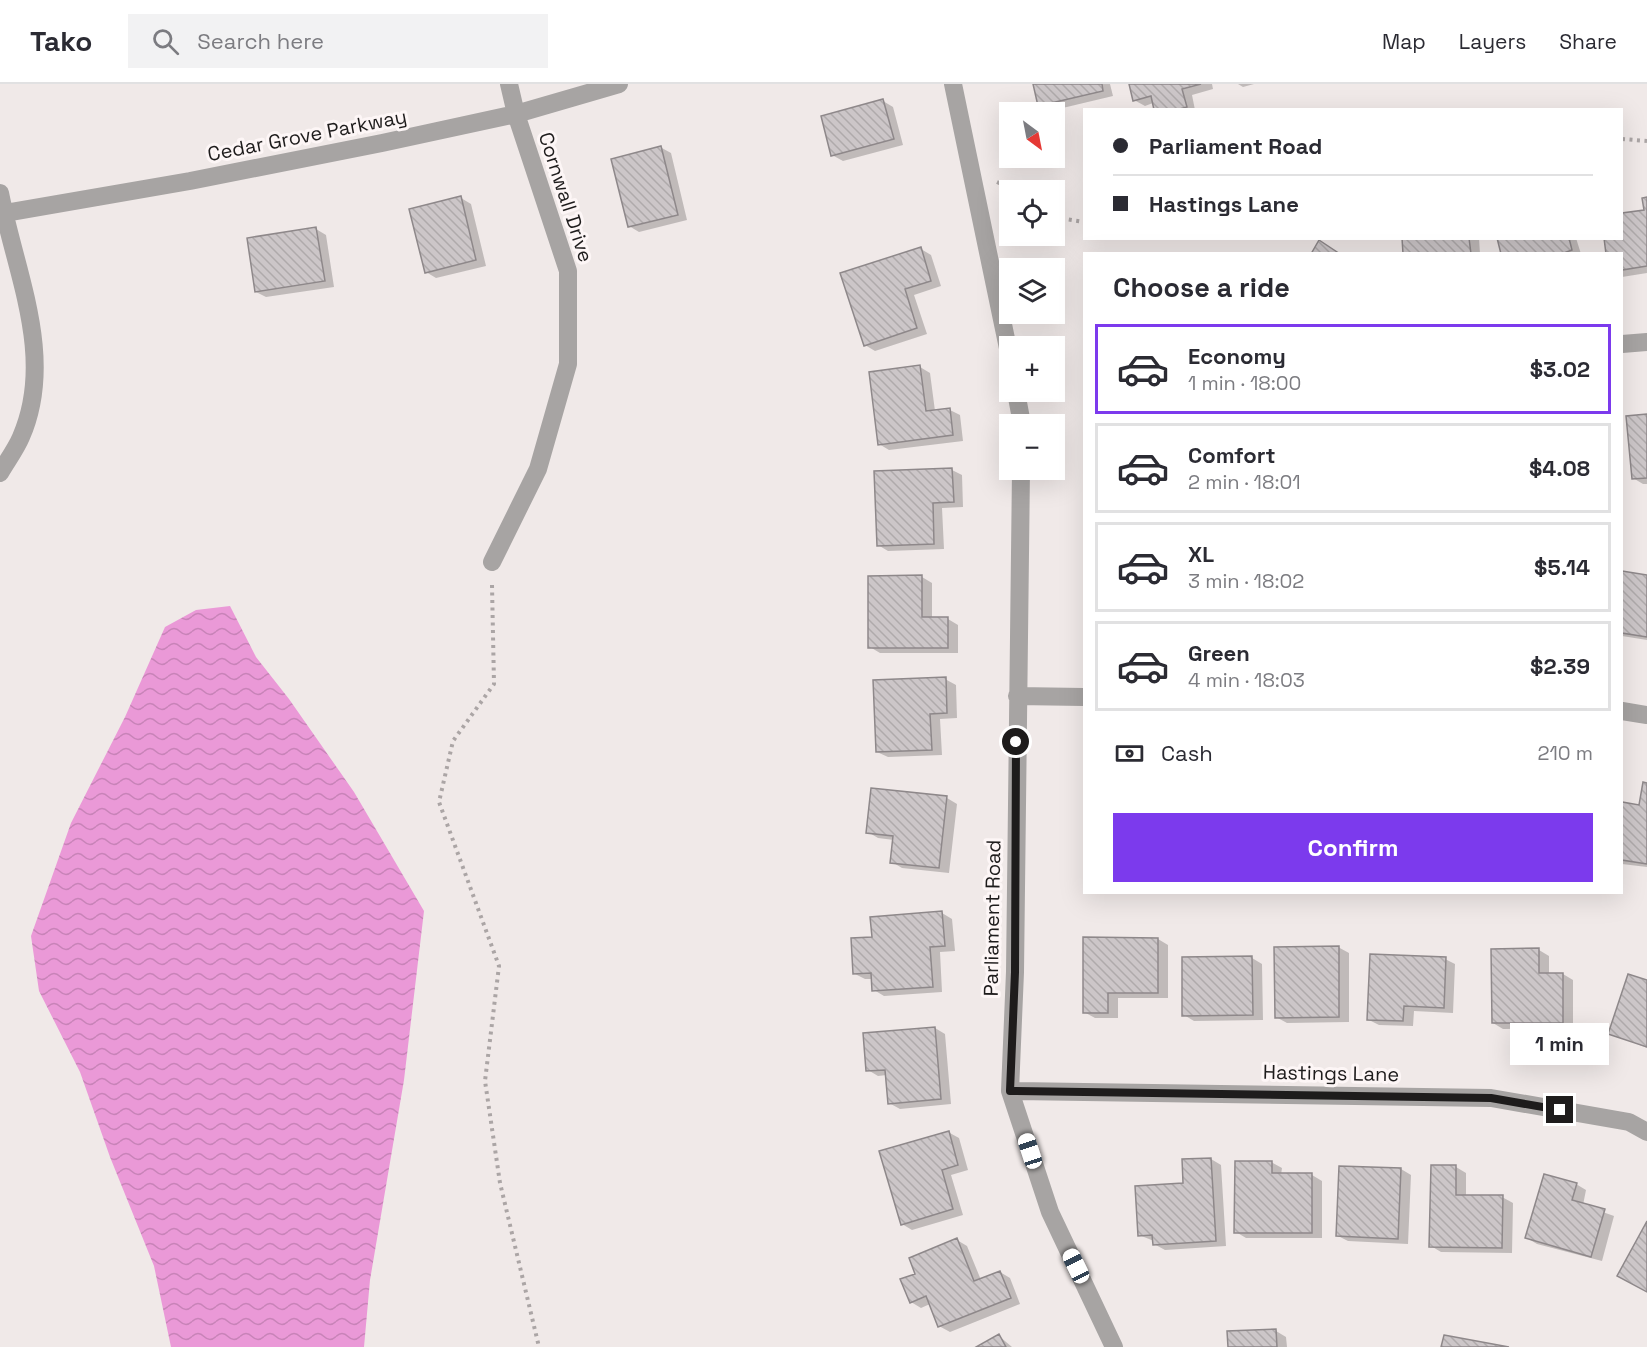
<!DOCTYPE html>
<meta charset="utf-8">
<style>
:root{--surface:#fff;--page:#f2f2f3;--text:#2b2b33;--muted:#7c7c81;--line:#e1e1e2;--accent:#7c3aed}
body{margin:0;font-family:"Space Grotesk",sans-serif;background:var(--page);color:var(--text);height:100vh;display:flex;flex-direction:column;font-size:22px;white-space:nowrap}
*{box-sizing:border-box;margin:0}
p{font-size:20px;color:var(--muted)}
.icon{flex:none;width:33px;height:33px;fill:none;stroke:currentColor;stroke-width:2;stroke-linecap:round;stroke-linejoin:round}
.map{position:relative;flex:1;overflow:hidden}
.panel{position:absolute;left:1083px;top:168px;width:540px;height:642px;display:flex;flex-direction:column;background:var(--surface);border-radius:0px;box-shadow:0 6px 24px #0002}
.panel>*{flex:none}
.guide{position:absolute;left:1083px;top:24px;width:540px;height:132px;border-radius:0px;box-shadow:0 6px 24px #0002;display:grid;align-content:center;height:132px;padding:0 30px;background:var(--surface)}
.needle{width:39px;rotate:148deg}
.tools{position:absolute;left:999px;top:18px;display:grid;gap:12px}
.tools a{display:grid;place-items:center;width:66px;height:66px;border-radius:0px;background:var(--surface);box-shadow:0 6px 24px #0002;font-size:30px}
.end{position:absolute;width:27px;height:27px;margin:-14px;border:8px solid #1e1c1c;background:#fff;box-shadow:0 0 0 3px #fff}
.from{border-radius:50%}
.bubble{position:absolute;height:42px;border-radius:0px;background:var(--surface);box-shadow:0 6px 24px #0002;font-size:20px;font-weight:600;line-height:42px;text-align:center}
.car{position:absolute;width:18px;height:36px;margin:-18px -9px;border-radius:8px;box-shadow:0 0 4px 2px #0007;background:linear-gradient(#fff 24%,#345 0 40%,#fff 0 76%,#345 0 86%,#fff 0)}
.guide b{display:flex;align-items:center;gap:21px;height:57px;font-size:22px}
.guide b+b{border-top:2px solid var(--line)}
.guide i{width:15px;height:15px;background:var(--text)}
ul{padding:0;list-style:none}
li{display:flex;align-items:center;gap:18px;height:90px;margin:0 12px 9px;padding:0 18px;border:3px solid var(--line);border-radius:0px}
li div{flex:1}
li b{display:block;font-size:22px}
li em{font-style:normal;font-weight:600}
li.selected{border-color:var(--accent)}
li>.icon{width:54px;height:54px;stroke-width:1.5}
h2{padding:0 30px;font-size:27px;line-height:72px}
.pay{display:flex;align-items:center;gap:15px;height:66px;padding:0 30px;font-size:22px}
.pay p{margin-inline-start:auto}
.cta{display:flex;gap:12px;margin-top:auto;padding:12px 30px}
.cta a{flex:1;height:69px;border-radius:0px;background:var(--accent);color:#fff;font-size:24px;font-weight:600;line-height:69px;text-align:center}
header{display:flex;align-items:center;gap:36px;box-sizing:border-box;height:84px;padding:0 30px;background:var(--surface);border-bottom:2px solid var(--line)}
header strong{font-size:28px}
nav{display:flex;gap:33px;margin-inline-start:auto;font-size:21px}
.search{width:420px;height:54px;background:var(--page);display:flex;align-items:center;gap:15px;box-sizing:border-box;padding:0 21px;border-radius:0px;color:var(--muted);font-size:22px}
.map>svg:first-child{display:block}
.water{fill:url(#water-waves)}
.shadow{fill:#0003}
.building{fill:url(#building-back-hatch);stroke:#8e888a;stroke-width:1.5}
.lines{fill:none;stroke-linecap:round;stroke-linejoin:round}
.path{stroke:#aba5a5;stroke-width:4;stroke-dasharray:3 4.5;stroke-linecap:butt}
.minor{stroke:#a7a4a3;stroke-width:18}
.route{stroke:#1e1c1c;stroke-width:8}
.labels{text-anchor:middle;stroke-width:6;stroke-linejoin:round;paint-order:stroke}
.street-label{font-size:20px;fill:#1e1c1c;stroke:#fdf6f6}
</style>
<header>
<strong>Tako</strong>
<div class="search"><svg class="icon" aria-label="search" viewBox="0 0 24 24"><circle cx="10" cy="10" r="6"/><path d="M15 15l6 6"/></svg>Search here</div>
<nav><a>Map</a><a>Layers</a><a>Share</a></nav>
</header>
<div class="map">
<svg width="1647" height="1263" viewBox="0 0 1647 1263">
<defs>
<pattern id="water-waves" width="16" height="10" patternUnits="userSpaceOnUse" patternTransform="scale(1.5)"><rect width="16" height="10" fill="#ea99d7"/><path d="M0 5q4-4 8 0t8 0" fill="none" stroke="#c883b8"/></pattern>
<pattern id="building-back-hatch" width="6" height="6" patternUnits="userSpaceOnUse" patternTransform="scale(1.5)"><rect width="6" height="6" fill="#ccc6c8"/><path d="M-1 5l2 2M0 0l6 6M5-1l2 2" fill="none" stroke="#afaaab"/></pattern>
</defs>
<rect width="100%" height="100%" fill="#f0e9e8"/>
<path class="water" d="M230 522 256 573 289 615 354 708 424 827 404 996 370 1196 364 1263H171L154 1182 110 1073 80 988 39 907 31 852 71 739 125 633 165 543 196 526Z"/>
<path class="shadow" d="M1034 0H1110L1113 12 1050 27 1040 21Z
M1130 0H1212L1213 5 1192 11 1195 26H1156L1153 19 1145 22 1134 16Z
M1238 0H1254L1243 3Z
M883 17 893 23 903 61 843 77 832 71Z
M660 63 671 69 687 136 639 148 629 142Z
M461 114 471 120 486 182 436 194 426 188Z
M1647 115V189L1622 193V130L1645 127Z
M316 145 326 151 334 203 266 213 256 208Z
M1403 154H1479L1480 170H1405Z
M1498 154H1576L1581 170H1503Z
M921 165 931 171 941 202 914 211 927 250 875 267 865 261Z
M920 283 930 289 935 327 950 326 960 331 963 357 889 366 879 360Z
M1647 332V400H1643L1633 394Z
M952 386 962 391 963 423 942 424 944 465 888 467 878 461Z
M1622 489 1647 493V556L1622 552Z
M922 493 932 499V535H948L958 541V569H880L870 563Z
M945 595 956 601 957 634 940 635 942 671 888 673 877 668Z
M1647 701V783L1622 780V720L1640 723Z
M947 714 957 720 949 789 902 784 892 778 894 756 878 754 868 748Z
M942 829 952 835 955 867 940 868 942 908 884 912 874 906 873 895H865L855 890 873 854Z
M1158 855 1168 861V914H1118V934H1095L1084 928Z
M1338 863 1349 869V938L1287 939 1276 933Z
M1539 866 1549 872V891L1563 890 1573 896V944L1503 945 1493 939Z
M1252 874 1262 880 1263 936 1194 937 1184 931Z
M1445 875 1455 880 1453 929 1414 927 1413 942 1379 941 1369 936Z
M1647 898V964L1610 949Z
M935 944 945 950 951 1020 900 1025 889 1019 887 991 878 992 868 986 865 950Z
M948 1048 959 1054 968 1086 951 1091 963 1131 912 1146 902 1140Z
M1211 1075 1221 1081 1226 1162 1165 1166 1154 1160V1157L1139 1151 1185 1101 1184 1077Z
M1271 1078 1282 1084 1281 1091H1312L1322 1097V1154H1246L1236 1148Z
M1432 1082 1456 1083 1466 1089V1113H1502L1513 1119 1512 1169 1441 1168 1431 1162Z
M1401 1085 1411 1091 1408 1160 1348 1157 1338 1152Z
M1576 1100 1586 1106 1583 1121 1614 1132 1602 1177 1537 1160 1527 1154Z
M957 1156 967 1162 981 1196 1000 1188 1010 1194 1020 1220 950 1248 939 1242 930 1220 921 1224 911 1218 917 1191Z
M1276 1247 1286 1253 1287 1263H1229Z
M999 1252 1012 1263H979Z"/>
<path class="building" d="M1033 0H1102L1103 7 1038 22Z
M1129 0H1201L1182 5 1187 23 1176 26H1154L1151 12 1133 17Z
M883 15 894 55 831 72 821 32Z
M661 62 678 131 628 143 611 75Z
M461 112 476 176 425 189 409 125Z
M1647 113V182L1622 186V170H1606L1604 154H1622V129L1644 126 1642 114Z
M316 143 325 197 255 208 247 154Z
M1402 154H1469L1471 170H1403Z
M1497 154H1569L1572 166 1561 170H1501Z
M1319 156 1340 170H1311Z
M921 163 931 197 905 205 917 244 864 262 840 189Z
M920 281 926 327 950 324 953 351 878 361 869 288Z
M1647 330V394L1632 395 1626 332Z
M952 384 954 418 933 419 934 460 877 462 874 387Z
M1622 487 1647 491V553L1622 549Z
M922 491V533H948V564H868V492Z
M946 593 947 629 930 630 932 666 876 668 873 596Z
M1643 698 1647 699V780L1622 776V718L1639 721Z
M871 704 947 712 939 784 890 779 893 752 866 749Z
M942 827 945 862 930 863 933 903 872 907 871 889 853 890 851 854 872 853 870 833Z
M1083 853 1158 854V909H1108V929H1083Z
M1339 862V933L1275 934 1274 863Z
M1539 864V889H1563V939H1492L1491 865Z
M1370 870 1446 873 1444 924 1404 922 1403 937 1367 936Z
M1252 872 1253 931 1182 932V873Z
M1628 890 1647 896V963L1608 950Z
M935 943 941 1015 888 1020 885 986 866 987 863 949Z
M949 1047 958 1081 942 1086 953 1125 901 1141 879 1067Z
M1211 1074 1216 1157 1153 1161 1152 1151 1138 1152 1135 1102 1183 1099 1182 1075Z
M1235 1077H1272V1089H1312V1149H1234Z
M1431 1081H1456V1111H1503L1502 1164 1429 1163Z
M1339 1082 1401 1084 1398 1155 1336 1152Z
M1544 1090 1577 1099 1572 1116 1605 1125 1591 1173 1525 1154Z
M1647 1137V1208L1617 1192Z
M957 1154 974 1197 1000 1187 1011 1214 938 1243 926 1212 910 1219 900 1195 915 1190 909 1174Z
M1276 1245 1277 1263H1228L1227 1247Z
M999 1250 1006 1263H976Z
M1444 1251 1509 1263H1441Z"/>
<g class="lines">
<path class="path" d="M1622 55 1647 57
M997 98 1015 106
M1054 133 1084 138
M492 501 494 600 453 657 439 718 499 882 485 997 500 1099 539 1263"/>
<path class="minor" d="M953 0 1010 274
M0 109C15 188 56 273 21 353 16 365 7 377 0 389
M0 130 190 97 382 59 516 30 619 0
M1622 260 1647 258
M1016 308 1022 340
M1021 386 1015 888 1010 1007 1050 1128 1114 1263
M492 478 538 385 568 280V187L516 30 509 0
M1017 612 1084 613
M1622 627 1647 631
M1010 1007 1491 1014 1629 1038 1647 1048"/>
</g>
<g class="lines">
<path class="route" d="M1016 658 1015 888 1010 1007 1491 1014 1560 1026"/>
</g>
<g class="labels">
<g class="street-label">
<text transform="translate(307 51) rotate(-11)" y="7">Cedar Grove Parkway</text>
<text transform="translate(566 113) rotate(72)" y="7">Cornwall Drive</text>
<text transform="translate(992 834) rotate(-89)" y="7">Parliament Road</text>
<text transform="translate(1331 989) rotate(1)" y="7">Hastings Lane</text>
</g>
</g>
</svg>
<div class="tools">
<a><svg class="needle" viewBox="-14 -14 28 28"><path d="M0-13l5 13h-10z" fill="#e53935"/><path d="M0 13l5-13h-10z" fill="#7c7c81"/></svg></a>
<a><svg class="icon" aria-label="locate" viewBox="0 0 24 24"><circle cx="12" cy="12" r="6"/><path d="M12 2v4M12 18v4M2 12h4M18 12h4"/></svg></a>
<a><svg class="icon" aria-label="layers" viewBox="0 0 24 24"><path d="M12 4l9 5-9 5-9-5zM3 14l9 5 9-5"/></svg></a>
<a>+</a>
<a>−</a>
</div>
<i class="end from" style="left:1016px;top:658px"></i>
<i class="end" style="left:1560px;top:1026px"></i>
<div class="bubble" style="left:1510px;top:939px;width:99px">1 min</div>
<i class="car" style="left:1030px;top:1067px;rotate:342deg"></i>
<i class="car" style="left:1076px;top:1182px;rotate:334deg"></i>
<div class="guide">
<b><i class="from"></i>Parliament Road</b>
<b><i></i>Hastings Lane</b>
</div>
<section class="panel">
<h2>Choose a ride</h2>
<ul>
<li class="selected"><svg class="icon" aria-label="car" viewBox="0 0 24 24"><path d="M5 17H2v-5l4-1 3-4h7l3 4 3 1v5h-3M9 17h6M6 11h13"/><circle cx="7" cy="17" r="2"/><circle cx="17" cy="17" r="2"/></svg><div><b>Economy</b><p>1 min · 18:00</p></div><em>$3.02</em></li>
<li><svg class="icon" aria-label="car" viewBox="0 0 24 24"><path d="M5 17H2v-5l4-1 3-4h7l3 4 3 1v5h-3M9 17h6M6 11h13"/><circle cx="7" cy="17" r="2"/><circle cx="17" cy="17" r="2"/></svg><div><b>Comfort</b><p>2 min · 18:01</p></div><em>$4.08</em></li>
<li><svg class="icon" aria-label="car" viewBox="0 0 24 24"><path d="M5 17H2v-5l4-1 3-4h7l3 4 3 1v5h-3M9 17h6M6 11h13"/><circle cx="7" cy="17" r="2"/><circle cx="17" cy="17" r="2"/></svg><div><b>XL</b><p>3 min · 18:02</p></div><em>$5.14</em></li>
<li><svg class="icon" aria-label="car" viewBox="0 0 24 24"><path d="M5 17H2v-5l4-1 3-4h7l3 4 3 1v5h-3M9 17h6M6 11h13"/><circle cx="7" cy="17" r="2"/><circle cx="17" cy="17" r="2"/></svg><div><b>Green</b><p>4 min · 18:03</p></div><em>$2.39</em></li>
</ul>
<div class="pay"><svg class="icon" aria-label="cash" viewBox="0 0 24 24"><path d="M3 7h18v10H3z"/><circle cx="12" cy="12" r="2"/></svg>Cash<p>210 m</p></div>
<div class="cta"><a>Confirm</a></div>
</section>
</div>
